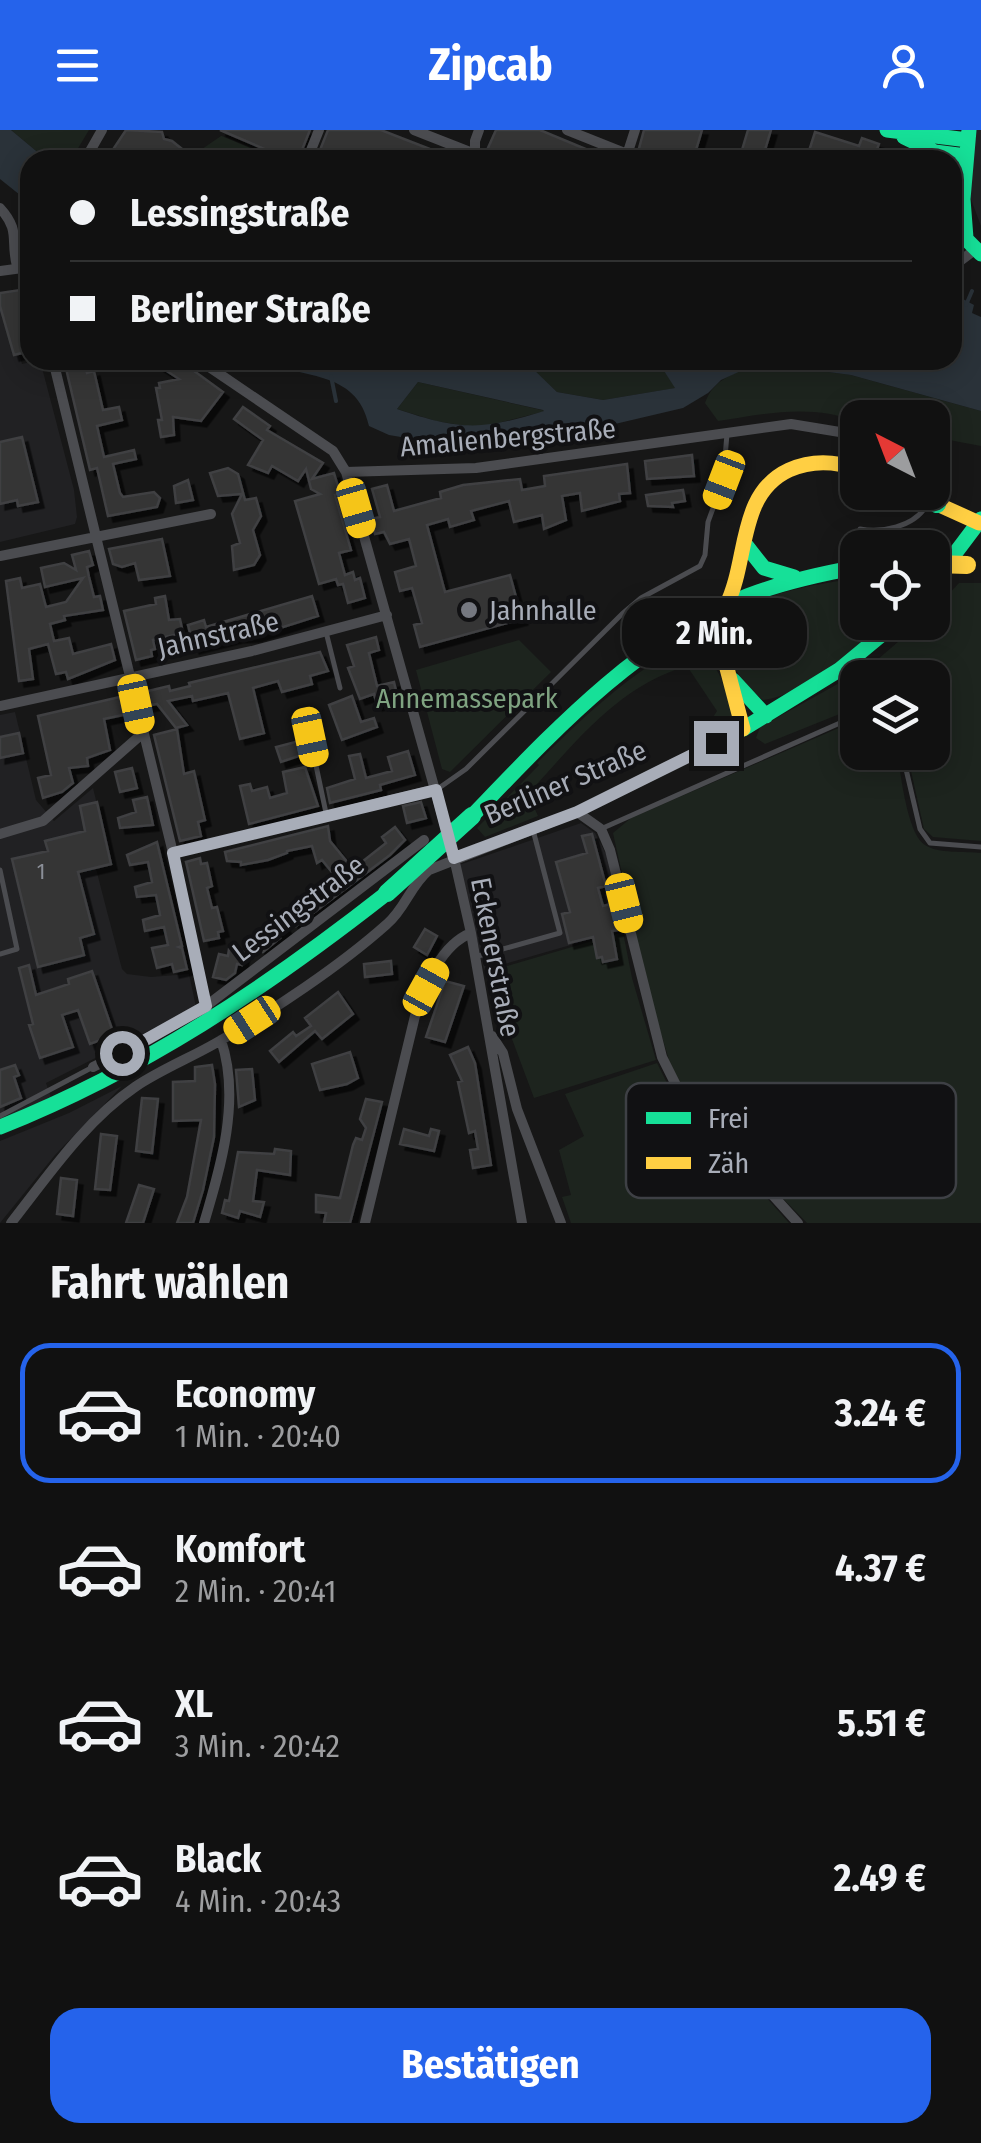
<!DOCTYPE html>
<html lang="de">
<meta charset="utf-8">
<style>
:root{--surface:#111;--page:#1e1f1f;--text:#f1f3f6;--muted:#9c9d9f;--line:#303131;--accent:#2563eb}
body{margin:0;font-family:"Fira Sans Condensed",sans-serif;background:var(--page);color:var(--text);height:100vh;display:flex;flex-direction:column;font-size:38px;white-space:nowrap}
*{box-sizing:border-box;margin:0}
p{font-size:32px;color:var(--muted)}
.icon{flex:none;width:55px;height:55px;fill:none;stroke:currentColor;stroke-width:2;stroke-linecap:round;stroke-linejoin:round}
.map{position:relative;height:1093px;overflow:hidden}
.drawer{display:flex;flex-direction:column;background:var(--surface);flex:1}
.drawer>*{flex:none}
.guide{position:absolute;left:20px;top:20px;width:942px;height:220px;border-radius:30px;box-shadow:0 5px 25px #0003,0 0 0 2px var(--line);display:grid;align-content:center;height:220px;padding:0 50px;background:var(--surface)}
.needle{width:65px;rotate:318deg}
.controls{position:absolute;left:840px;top:270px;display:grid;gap:20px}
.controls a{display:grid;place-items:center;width:110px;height:110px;border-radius:20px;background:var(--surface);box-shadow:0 5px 25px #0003,0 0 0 2px var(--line);font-size:50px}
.end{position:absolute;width:45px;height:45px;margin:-22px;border:12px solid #a8adb8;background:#111;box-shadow:0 0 0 5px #111}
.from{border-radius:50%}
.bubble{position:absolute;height:70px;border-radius:30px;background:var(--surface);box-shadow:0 5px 25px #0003,0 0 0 2px var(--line);font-size:32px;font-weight:700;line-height:70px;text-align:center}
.car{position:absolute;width:30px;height:60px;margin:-30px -15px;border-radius:12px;box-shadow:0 0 8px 2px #0007;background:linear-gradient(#f5c518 24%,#345 0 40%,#f5c518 0 76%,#345 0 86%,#f5c518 0)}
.guide b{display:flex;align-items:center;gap:35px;height:95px;font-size:38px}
.guide b+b{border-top:2px solid var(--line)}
.guide i{width:25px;height:25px;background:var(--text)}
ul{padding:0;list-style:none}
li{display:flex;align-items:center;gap:30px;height:140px;margin:0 20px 15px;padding:0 30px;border:5px solid transparent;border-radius:30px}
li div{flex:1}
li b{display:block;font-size:38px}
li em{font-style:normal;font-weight:700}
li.on{border-color:var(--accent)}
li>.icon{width:90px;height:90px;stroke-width:1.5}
h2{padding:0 50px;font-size:45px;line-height:120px}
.cta{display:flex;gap:20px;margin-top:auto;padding:20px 50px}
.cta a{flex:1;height:115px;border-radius:30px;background:var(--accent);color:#fff;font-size:40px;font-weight:700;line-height:115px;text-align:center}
header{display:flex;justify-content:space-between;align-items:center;height:130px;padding:0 50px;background:var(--accent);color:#fff;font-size:45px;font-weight:700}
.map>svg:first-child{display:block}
.built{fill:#212123}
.green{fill:#1d241e}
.water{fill:#2a3239;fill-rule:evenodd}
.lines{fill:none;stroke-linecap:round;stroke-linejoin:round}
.stream{stroke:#2a3239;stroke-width:4}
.building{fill:#353536;stroke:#3f4043;stroke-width:2.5;filter:url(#shadow)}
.lane{stroke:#4b4c50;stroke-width:5}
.street{stroke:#4b4c50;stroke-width:10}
.fast{stroke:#16e098;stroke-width:15}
.slow{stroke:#ffcf43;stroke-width:15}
.fast-bridge{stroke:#16e098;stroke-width:18}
.slow-bridge{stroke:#ffcf43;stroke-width:18}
.route{stroke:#a8adb8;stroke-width:12}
.poi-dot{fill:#757880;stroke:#111113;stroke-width:4}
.labels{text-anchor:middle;stroke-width:8;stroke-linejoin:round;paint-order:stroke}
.number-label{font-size:22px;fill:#8b8f98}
.street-label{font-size:28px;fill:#a8adb8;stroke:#111113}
.poi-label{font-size:28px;fill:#a8adb8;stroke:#111113;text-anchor:start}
.park-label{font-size:28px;fill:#7fa381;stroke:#111113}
.key{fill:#111113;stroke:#3e4045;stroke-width:2.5}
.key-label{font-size:28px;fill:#a8adb8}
</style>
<header><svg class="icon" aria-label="menu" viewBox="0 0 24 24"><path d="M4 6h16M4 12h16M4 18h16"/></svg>Zipcab<svg class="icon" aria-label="person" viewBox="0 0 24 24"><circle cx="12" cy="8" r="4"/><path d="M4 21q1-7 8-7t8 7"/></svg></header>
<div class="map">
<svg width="981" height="1093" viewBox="0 0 981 1093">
<defs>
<filter id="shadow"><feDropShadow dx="5.5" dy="5.5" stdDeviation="0" flood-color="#0009"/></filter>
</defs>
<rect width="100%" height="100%" fill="#171717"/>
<path class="built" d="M976 0H981V96L969 64Z
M0 176 14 225 19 224 22 234 40 230 74 360 77 387 75 394 0 412Z
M15 582 36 670 54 691 93 658 112 735 96 739 122 839 127 844 151 847 189 844 196 877 46 953 52 970 0 991V585Z
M581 693 595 703 607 726 623 800 484 840 459 735Z
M122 956 55 1025 0 1093V1011L69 983Z"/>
<path class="green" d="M11 0H89L71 30H47Z
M221 6H222L279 30H186Z
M587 230H657L676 258 603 270 557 262 529 236H576Z
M767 234 851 245 981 281V316L933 307 932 288H858L857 292C812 273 764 284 718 291L705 273C714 246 742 240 767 234Z
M418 252 546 281 478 298 436 291 397 279Z
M857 448 858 492 886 493C851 521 809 564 763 570 747 557 732 541 729 519 728 511 726 503 729 496 740 464 827 453 857 448Z
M959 453H981V711L933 707 924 699 907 623 932 622V548H858L857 577 765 614 756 608 760 597 870 536 920 493 932 492 933 481Z
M519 510 551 542 450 642 442 639 416 540Z
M681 519C715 518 726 556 732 583L730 590 711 607 706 598 717 581 687 536C618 556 575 613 528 664L538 686 485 707 477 698 539 635 537 633C572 598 636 536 681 519Z
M857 590 858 622 897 623C901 644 907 704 925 715 938 724 965 721 981 723V1093H807L740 1025 684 960 669 930 647 856 613 703 631 688Z
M623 802 632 848 656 930 534 968 487 842Z
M657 933 670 959 789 1093H571L562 1067 571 1065 559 1020 584 1006 565 964Z"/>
<path class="water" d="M0 0H11L47 30H30V73L0 49Z
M963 169 974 175 972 183 981 187V281L851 245 767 234 743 240 721 250 708 263 683 278 534 313 448 315 389 305 369 296C357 238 299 249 258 230H587L577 236H530L557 262 603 270 675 258 657 230H952L953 173 960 174ZM418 252 543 280 544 281C481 301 459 300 397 279Z"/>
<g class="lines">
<path class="stream" d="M966 175 972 161
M331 246 336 271"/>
</g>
<path class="building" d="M126 0 162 2 164 9 172 11 187 23 159 30H106Z
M220 0H310L298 30H290Z
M328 0H381L458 30H316Z
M496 0H540L612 30H514L488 18Z
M644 0H702L693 30H657L638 22Z
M748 0H771L762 30H739Z
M815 2 859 16 862 8 879 14 873 30H827L828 27 809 21Z
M20 160 30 178V221L14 225 0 176V163Z
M64 230H84L87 243 94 241 103 280 119 277 122 290 97 296 104 327 134 320 136 329 113 334 120 363 123 367 154 362 160 368 157 377 108 386 97 338 90 340Z
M150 230H179L223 262 201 291 173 287 174 305 161 307 158 290H162L156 258H160L159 253 179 249Z
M243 277 270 296 267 300 323 333 312 349 334 343 340 363 335 365 351 420 339 423 345 445 353 442 355 450 360 448 365 468 348 473 343 454 338 455 336 449 319 454 295 371 320 364 311 359 306 339 298 351 272 336 268 343 248 335 263 310 234 289Z
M22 307 38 372 18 376 17 370 0 374V312Z
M692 325 694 346 647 349 645 331Z
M627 334 630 363 619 364 620 371 582 381 580 363 562 366 566 390 544 399 542 385 514 392 509 371 471 381 474 390 450 397 448 389 427 395 445 462 510 445 522 489 420 517 414 495 422 493 412 458 400 461 395 442 416 436 409 409 390 414 384 402 375 404 371 389 380 387 372 359 387 355 394 381 441 368 440 362 463 355 520 349 522 360 545 356 544 346Z
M228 338 238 344 245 370 256 368 261 386 253 400 260 425 254 435 234 440 232 416 240 413 232 384 242 364 218 366 210 343Z
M188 350 193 370 176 373 174 356Z
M683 360 685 371 672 373 673 377 648 376 646 365Z
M162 409 170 446 139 450 135 433 122 437 113 434 109 419Z
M89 421 93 435 87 437 89 447 94 467 100 466 103 480 64 486 65 490 50 494 54 511 69 508 73 524 111 514 115 530 68 549 66 542 56 544 48 514 29 519 33 549 19 551 6 451 20 448 22 458 40 454 46 477 66 472 83 448 45 457 41 438 64 433 76 440 72 425Z
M165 466 169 490 180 489 183 503 153 510 155 519 151 520 152 526 136 530 124 481 156 474 155 468Z
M312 466 318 486 255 506 237 507 194 518 188 495 204 490 206 497Z
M376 507 379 520 369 523 377 556 394 552 398 569 377 575 374 564 360 569 348 538 354 536 347 515Z
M320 522 328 541 310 546 312 554 282 562 278 551 253 558 264 603 240 609 228 563 193 571 192 566 168 571 187 595 176 598 157 574 147 576 144 562 169 556 170 561 190 556 189 553Z
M124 566 128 584 104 589 110 620 87 628 88 636 69 638 73 653 62 662 43 668 38 648 51 645 38 586Z
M352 566 361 592 374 588 377 597 342 610 329 575Z
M177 599 184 644 194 641 205 690 198 692 201 706 180 711 154 605Z
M19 603 23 623 0 628V607Z
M299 611 302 625 281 632 276 617Z
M408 621 415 645 380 655 381 660 330 673 327 658 355 649 349 626 360 624 366 648 392 641 388 627Z
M305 637 318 676 249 694 240 656 250 654 252 661 267 657 270 668 287 663 283 642Z
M132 638 137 658 120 662 115 642Z
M147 667 153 695 120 698 118 688 136 682 133 670Z
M97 672 111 734 78 742 94 804 80 808 84 825 38 837 12 729 48 721 45 711 85 701 80 676Z
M421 672 426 688 407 693 403 676Z
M328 696 330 711 353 739 386 713 382 707 395 697 405 710 390 725 296 796 289 787 335 746 322 730 317 733 312 716 287 721V723L268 730 241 735V732L227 731 225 722Z
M592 704 606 756 598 758 603 776 611 774 618 800 612 801 617 829 603 832 602 827 597 828 593 807 569 813 562 784 570 782 556 732 587 723 582 706Z
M157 712 182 816 179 817 182 818 187 839 174 842 172 834 157 838 152 818 168 815 164 797 145 801 143 790 160 785 156 765 137 767 135 757 152 752 148 732 130 735 127 725Z
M200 728 201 734 207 733 212 756 207 758 212 778 217 777 223 801 218 802 219 808 204 811 186 732Z
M280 791 286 799 278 805 275 801 280 808 263 822 257 814Z
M425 799 437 806 427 825 414 817Z
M229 819 244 822 242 835 237 834 235 843 226 850 213 847 219 824 228 826Z
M391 831 392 844 365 847 364 834Z
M29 835 36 865 69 854 68 849 92 841 114 905 90 914 78 880 62 885 73 917 40 928 29 895 33 894 19 838Z
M445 851 464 856 445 912 426 907Z
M338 862 353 884 322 909 315 901 279 932 270 921 293 902 296 906 311 896 305 888Z
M468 917 475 933 491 1035 473 1038 470 1020 478 1019 475 1001 469 1003 458 952 462 951 450 925Z
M350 922 358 948 347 954 320 960 312 934Z
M15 935 19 945 14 947 21 968 0 977V940Z
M212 935 215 954 214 1007 203 1060 193 1093H177L187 1067 201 990 173 991V952L195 951V937Z
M252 939 255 970 239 977 236 940Z
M142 968 158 969 152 1023 136 1021Z
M366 969 382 972 350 1093H324L326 1083 316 1082V1065L340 1068 353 1015 356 1008 362 1010 366 998 360 989Z
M404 999 429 1006 431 999 439 1001 434 1021 400 1014Z
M101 1004 117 1006 110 1060 95 1059Z
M275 1019 291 1021 290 1045 257 1040 253 1071 264 1072 260 1087 240 1081 238 1088 222 1083 225 1070 229 1071 238 1022 274 1024Z
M61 1048 77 1050 73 1086 57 1084Z
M139 1055 154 1059 143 1093H126Z"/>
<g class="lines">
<path class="lane" d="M932 367 937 347 932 326
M860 399C881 403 914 397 926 376
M326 502 340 558
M310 607 326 683
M902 622 920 699 930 713 981 717
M439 658 466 639 622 484 641 468 700 436 705 425 708 392 723 351 727 304
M603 698 858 585
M0 740 17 819 0 824
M478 826 560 803 533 700
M0 986 93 937"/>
<path class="street" d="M414 0 475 24 482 30
M567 0 627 24
M475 24V11L479 0
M626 28 635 0
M85 30 102 0
M307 30 319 0
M0 78C21 101 10 110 17 136
M952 122 966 108
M952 137 976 119
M0 141 30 137
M53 230 173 723 206 876
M199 230 333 321 346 342 454 728 471 803 522 1093
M346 342 476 338 791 294 858 305
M0 426 211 384
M0 576 252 521 387 485
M577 682 601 699 610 720 662 927 680 963 798 1093
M0 704 43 691 143 603
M173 723 436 659
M492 906 503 923 517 979 561 1093
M93 937 150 909 210 873 424 710
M11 1093C48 1046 85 991 135 957 160 940 190 928 216 913 271 882 340 836 387 794 405 779 410 756 429 740L577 682 743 599
M204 1093C221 1036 241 969 221 910
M365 1093 415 886C426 856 439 816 471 803"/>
<path class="fast" d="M887 0 968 10
M904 7 935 22 966 26
M952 95 981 124
M966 108 963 69 969 0
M745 414 764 438 794 447
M932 454 981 389
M660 514 699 515 723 530
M733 550 766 586
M743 599 839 540 897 492
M472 686C552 603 637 510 747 466 783 452 820 444 858 437
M0 997C143 940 266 858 387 763"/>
<path class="slow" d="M937 374 979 393
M736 473 725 488 719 508 743 599
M726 476C749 431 737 364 789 340 811 330 835 331 858 339"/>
<path class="fast-bridge" d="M920 366 937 374
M387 763 472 686"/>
<path class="slow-bridge" d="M935 434 967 435"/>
</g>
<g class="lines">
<path class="route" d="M122 923 206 876 173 723 436 660 454 728 577 682 716 613"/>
</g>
<circle class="poi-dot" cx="469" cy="480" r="10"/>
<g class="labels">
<g class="number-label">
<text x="41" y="749">1</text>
</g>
<g class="street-label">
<text transform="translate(508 307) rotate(-5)" y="10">Amalienbergstraße</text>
<text transform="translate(218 504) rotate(-13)" y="10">Jahnstraße</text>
<text transform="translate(565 652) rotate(-23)" y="10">Berliner Straße</text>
<text transform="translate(298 778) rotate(-37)" y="10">Lessingstraße</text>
<text transform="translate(496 827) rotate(79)" y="10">Eckenerstraße</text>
</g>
<g class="poi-label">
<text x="489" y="490">Jahnhalle</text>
</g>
<g class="park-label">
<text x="467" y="578">Annemassepark</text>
</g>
</g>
<rect x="626" y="953" width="330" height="115" rx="15" class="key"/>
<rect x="646" y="982" width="45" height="12" fill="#16e098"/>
<rect x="646" y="1027" width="45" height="12" fill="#ffcf43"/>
<g class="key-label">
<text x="708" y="998">Frei</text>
<text x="708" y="1043">Zäh</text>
</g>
</svg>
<div class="controls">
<a><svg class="needle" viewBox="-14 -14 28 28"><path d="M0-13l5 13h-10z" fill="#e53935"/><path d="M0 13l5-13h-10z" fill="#9c9d9f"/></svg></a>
<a><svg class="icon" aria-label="locate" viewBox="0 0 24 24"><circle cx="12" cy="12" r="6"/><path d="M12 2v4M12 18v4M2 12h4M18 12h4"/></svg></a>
<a><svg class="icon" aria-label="layers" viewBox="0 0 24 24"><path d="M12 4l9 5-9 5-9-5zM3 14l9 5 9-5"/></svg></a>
</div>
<i class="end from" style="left:122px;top:923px"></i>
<i class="end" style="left:716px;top:613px"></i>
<div class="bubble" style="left:622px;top:468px;width:185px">2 Min.</div>
<i class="car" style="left:724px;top:350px;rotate:201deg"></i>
<i class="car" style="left:356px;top:378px;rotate:164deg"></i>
<i class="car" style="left:136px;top:574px;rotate:168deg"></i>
<i class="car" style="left:310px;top:607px;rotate:168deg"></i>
<i class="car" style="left:624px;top:773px;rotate:166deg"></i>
<i class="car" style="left:426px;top:857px;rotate:29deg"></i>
<i class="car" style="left:252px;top:890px;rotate:237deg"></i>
<div class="guide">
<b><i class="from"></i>Lessingstraße</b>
<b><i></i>Berliner Straße</b>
</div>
</div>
<section class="drawer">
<h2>Fahrt wählen</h2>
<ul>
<li class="on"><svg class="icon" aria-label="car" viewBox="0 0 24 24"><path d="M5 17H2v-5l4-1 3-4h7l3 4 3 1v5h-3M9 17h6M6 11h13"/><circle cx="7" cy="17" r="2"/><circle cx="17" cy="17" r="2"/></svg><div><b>Economy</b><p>1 Min. · 20:40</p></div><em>3.24 €</em></li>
<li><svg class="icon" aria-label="car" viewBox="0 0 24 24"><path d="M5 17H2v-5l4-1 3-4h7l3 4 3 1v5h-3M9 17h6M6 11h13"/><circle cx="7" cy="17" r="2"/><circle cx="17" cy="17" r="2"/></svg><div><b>Komfort</b><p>2 Min. · 20:41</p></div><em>4.37 €</em></li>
<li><svg class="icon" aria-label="car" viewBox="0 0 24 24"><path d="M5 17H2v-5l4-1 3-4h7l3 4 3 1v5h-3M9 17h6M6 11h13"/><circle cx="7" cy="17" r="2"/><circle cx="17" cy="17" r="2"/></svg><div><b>XL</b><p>3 Min. · 20:42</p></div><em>5.51 €</em></li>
<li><svg class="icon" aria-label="car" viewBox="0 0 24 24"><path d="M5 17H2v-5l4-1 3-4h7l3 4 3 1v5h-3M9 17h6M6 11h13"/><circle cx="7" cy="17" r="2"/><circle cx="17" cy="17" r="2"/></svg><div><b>Black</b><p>4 Min. · 20:43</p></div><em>2.49 €</em></li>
</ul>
<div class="cta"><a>Bestätigen</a></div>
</section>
